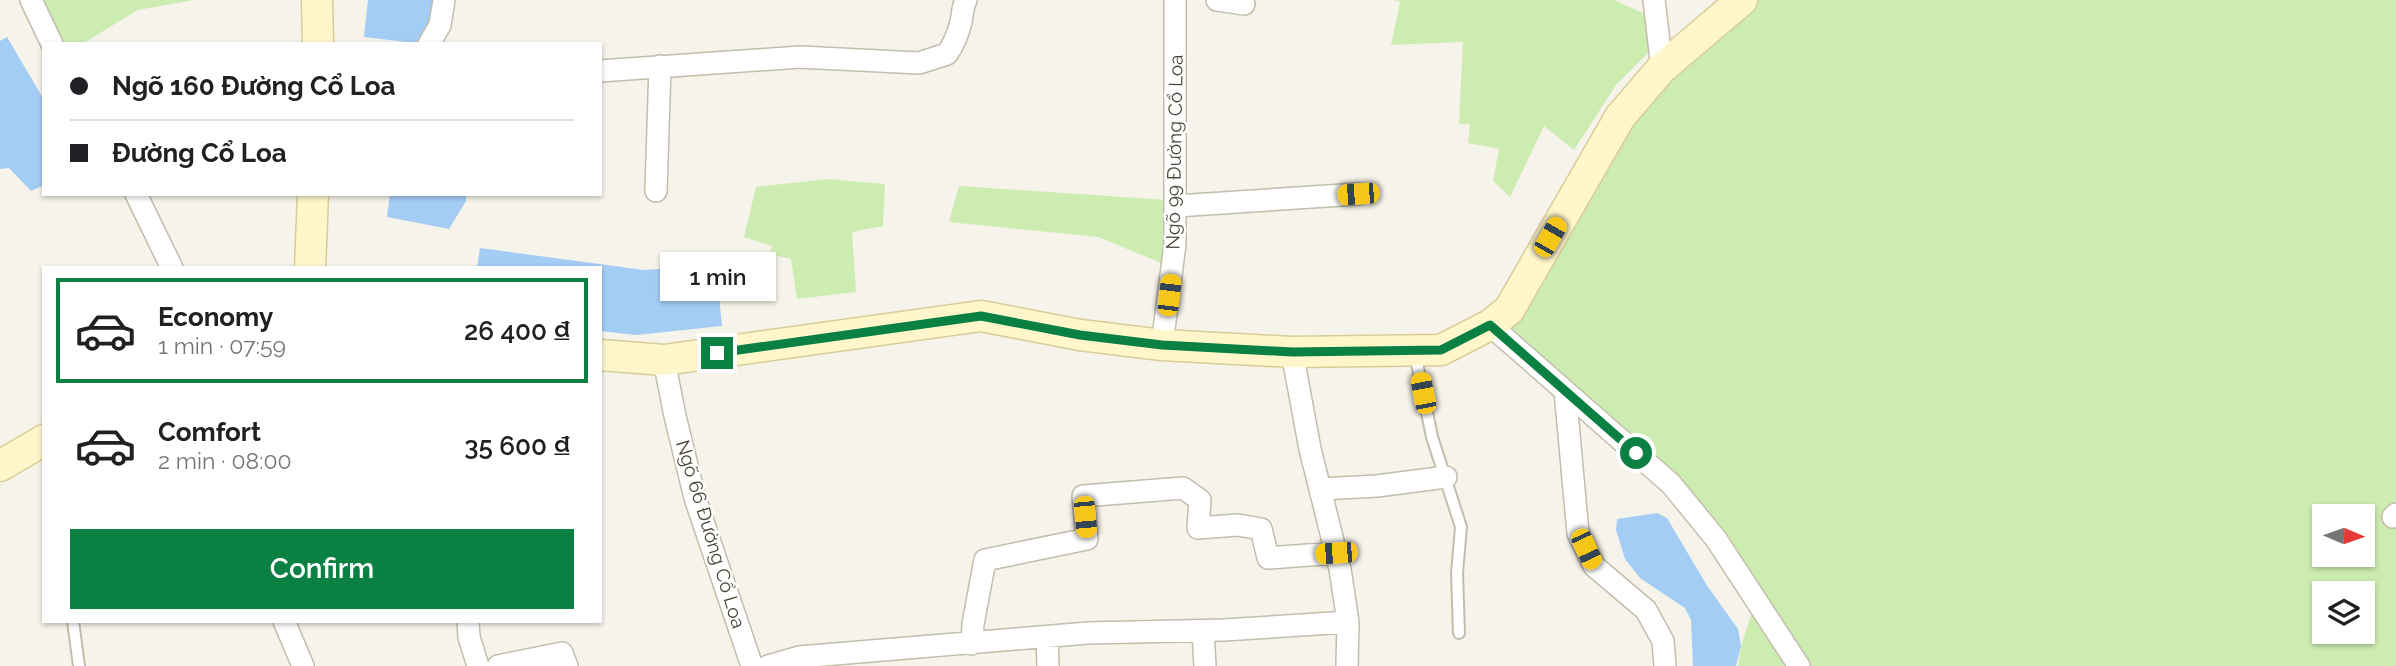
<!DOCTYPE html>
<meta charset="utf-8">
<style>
:root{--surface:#fff;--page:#f2f2f2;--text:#202124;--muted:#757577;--line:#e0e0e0;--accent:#0b8043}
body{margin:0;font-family:Raleway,sans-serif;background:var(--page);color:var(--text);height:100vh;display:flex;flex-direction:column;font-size:26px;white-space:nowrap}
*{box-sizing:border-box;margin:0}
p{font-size:23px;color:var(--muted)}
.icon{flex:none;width:38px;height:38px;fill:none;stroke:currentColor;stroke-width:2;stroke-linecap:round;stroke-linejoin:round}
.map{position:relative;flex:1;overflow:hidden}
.sheet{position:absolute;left:42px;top:266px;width:560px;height:357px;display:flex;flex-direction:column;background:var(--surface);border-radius:0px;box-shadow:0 2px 5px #0004}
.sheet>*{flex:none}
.banner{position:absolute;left:42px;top:42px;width:560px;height:154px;border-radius:0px;box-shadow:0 2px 5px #0004;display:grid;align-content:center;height:154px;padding:0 28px;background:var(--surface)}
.needle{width:46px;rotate:92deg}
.fabs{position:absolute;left:2312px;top:504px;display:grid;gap:14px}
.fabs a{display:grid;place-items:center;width:63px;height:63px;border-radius:0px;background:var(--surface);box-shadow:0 2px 5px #0004;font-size:35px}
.end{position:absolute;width:32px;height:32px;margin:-16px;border:9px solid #0b8043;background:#fff;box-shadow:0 0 0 4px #fff}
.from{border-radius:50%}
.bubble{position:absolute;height:49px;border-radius:0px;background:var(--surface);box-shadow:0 2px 5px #0004;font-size:23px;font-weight:600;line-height:49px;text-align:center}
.car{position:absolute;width:21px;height:42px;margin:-21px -10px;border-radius:9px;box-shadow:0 0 5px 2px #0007;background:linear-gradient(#f5c518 24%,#345 0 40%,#f5c518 0 76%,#345 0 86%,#f5c518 0)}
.banner b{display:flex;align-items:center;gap:24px;height:66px;font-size:26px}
.banner b+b{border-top:2px solid var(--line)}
.banner i{width:18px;height:18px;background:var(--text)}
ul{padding:12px 0 0;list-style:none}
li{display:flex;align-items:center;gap:21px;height:105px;margin:0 14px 10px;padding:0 14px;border:4px solid transparent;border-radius:0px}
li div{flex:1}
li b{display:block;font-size:26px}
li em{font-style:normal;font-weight:600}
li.selected{border-color:var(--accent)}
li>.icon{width:63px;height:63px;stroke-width:1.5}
.primary-button{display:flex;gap:14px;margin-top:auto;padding:14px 28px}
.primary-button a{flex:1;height:80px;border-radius:0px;background:var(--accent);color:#fff;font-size:28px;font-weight:600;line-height:80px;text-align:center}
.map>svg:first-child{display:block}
.green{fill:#cdecb1;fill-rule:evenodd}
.water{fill:#a4cdf6}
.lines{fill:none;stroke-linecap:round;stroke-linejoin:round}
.lane-casing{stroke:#c3bdac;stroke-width:14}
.street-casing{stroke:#c3bdac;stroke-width:24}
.secondary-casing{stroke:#d9cd97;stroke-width:33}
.lane{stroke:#fff;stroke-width:10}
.street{stroke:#fff;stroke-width:21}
.secondary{stroke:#fff7cb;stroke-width:30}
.route{stroke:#0b8043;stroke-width:9}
.labels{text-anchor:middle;stroke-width:5;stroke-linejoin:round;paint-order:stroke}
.street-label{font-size:19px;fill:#4b4537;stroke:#fff}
</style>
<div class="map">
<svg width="2396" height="666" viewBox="0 0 2396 666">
<rect width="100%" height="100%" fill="#f6f3ea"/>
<path class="green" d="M38 0H194L138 10 82 44H52Z
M1394 0H1614L1643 13 1654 47 1616 85 1574 150 1544 126 1510 197 1493 181 1499 149 1468 143 1470 124H1459L1463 42 1391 45 1400 2Z
M1742 0H2396V666H1738L1741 646 1756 600 1671 484 1490 325 1620 117ZM2324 516H2362V555H2324ZM2324 593H2362V632H2324Z
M828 179 885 184 883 226 852 232 856 292 797 299 791 259 770 254 772 246 744 237 756 187Z
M959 186 1167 200 1164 264 1098 237 949 222Z"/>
<path class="water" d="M368 0H434L427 33 416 43 364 37Z
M7 37 44 100V185L31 191 9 168 0 169V41Z
M390 194H466V201L449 229 387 217Z
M480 248 644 270 716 265 722 326 636 335 600 331V268H477Z
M1657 513 1667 518 1706 584 1738 629 1741 646 1736 666H1693L1691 620 1685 608 1640 578 1625 559 1616 530 1617 519Z"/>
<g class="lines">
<g class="lane-casing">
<path id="lane" d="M1415 353 1432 437 1461 527 1457 573 1459 633
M73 621 79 666"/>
</g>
<g class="street-casing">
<path id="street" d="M31 0 52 44
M1217 0 1244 4
M1654 0 1662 68
M429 44 440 25 444 0
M600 71 800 57 919 63 947 54C954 44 958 34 961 22 963 14 962 7 966 0
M656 191 660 66
M136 194 172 268
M1176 206 1358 194
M1490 325 1671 484 1716 539 1799 666
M1162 345 1175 244V0
M1292 352 1310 449 1340 569 1348 622 1347 666
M664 360 675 416 695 498 752 666
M1565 391 1578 533 1594 566 1646 610 1663 641 1665 666
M1320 489 1377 486 1446 477
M2393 517 2396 514
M284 621 303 666
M468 621 469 637 478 666
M1203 631 1205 666
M1047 637 1048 666
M972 644 973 624 985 560 1087 539 1083 496 1183 488 1200 500 1198 528 1238 525 1261 529 1268 558 1336 553
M498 666 562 653 567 666
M768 666 799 657 1088 633 1224 630 1348 622"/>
</g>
<g class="secondary-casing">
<path id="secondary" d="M317 0 318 44
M310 268 313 194
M600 355 664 360 981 316 1080 335 1162 345 1292 352 1441 350 1490 325 1509 310 1620 117 1662 68 1742 0
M0 466 44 440"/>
</g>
<use href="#lane" class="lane"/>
<use href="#street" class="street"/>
<use href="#secondary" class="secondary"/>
</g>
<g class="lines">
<path class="route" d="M717 353 981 316 1080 335 1162 345 1292 352 1441 350 1490 325 1636 453"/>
</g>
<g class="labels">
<g class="street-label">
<text transform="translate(1174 152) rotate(-89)" y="7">Ngõ 99 Đường Cổ Loa</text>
<text transform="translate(711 534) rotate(73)" y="7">Ngõ 66 Đường Cổ Loa</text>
</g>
</g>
</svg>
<div class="fabs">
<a><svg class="needle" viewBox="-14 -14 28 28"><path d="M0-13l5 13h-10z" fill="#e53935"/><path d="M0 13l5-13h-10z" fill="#757577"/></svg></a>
<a><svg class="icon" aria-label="layers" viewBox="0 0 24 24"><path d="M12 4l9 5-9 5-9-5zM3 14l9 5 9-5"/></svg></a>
</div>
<i class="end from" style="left:1636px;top:453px"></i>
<i class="end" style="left:717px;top:353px"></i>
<div class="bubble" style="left:660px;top:252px;width:116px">1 min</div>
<i class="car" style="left:1358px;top:194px;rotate:266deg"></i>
<i class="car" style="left:1550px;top:237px;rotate:30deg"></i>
<i class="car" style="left:1169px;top:295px;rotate:7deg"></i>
<i class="car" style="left:1423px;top:393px;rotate:349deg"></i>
<i class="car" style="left:1085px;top:517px;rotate:175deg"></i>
<i class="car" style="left:1586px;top:549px;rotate:155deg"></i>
<i class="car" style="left:1336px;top:553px;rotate:266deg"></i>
<div class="banner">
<b><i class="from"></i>Ngõ 160 Đường Cổ Loa</b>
<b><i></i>Đường Cổ Loa</b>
</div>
<section class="sheet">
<ul>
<li class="selected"><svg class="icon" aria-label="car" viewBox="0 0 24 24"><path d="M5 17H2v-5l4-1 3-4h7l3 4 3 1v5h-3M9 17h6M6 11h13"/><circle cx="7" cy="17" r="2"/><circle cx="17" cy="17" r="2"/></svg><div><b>Economy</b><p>1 min · 07:59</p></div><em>26 400 ₫</em></li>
<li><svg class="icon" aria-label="car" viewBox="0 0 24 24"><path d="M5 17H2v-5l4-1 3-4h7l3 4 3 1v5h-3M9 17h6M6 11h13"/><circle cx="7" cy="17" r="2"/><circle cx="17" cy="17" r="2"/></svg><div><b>Comfort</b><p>2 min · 08:00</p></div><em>35 600 ₫</em></li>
</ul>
<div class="primary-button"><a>Confirm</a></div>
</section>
</div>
